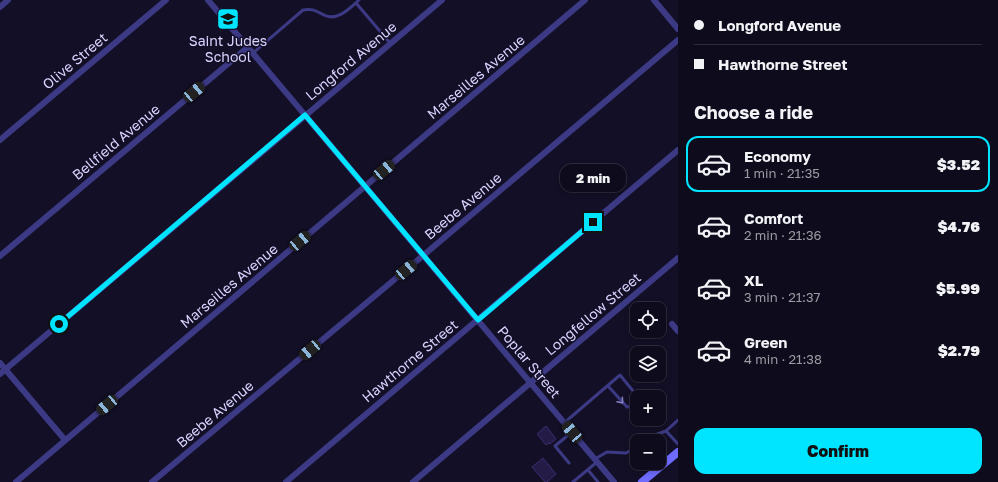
<!DOCTYPE html>
<meta charset="utf-8">
<style>
:root{--surface:#0e0b1c;--page:#171425;--text:#f1f3f6;--muted:#9b9ba3;--line:#2e2b3b;--accent:#00e5ff}
body{margin:0;font-family:"Golos Text",sans-serif;background:var(--page);color:var(--text);height:100vh;display:flex;flex-direction:column;font-size:15px;white-space:nowrap}
*{box-sizing:border-box;margin:0}
p{font-size:13px;color:var(--muted)}
.icon{flex:none;width:22px;height:22px;fill:none;stroke:currentColor;stroke-width:2;stroke-linecap:round;stroke-linejoin:round}
.map{position:relative;flex:1;overflow:hidden}
.sheet{display:flex;flex-direction:column;background:var(--surface);width:320px}
.sheet>*{flex:none}
.hud{display:grid;align-content:center;height:88px;padding:0 16px;background:var(--surface)}
.tools{position:absolute;left:630px;top:302px;display:grid;gap:8px}
.tools a{display:grid;place-items:center;width:36px;height:36px;border-radius:8px;background:var(--surface);box-shadow:0 2px 6px #0003,0 0 0 1px var(--line);font-size:20px}
.end{position:absolute;width:18px;height:18px;margin:-9px;border:5px solid #00e5ff;background:#111;box-shadow:0 0 0 2px #111}
.from{border-radius:50%}
.bubble{position:absolute;height:28px;border-radius:12px;background:var(--surface);box-shadow:0 2px 6px #0003,0 0 0 1px var(--line);font-size:13px;font-weight:800;line-height:28px;text-align:center}
.car{position:absolute;width:12px;height:24px;margin:-12px -6px;border-radius:5px;box-shadow:0 0 3px 1px #0007;background:linear-gradient(#222 24%,#8ab4d8 0 40%,#222 0 76%,#8ab4d8 0 86%,#222 0)}
.hud b{display:flex;align-items:center;gap:14px;height:38px;font-size:15px}
.hud b+b{border-top:1px solid var(--line)}
.hud i{width:10px;height:10px;background:var(--text)}
ul{padding:0;list-style:none}
li{display:flex;align-items:center;gap:12px;height:56px;margin:0 8px 6px;padding:0 8px;border:2px solid transparent;border-radius:12px}
li div{flex:1}
li b{display:block;font-size:15px}
li em{font-style:normal;font-weight:800}
li.current{border-color:var(--accent)}
li>.icon{width:36px;height:36px;stroke-width:1.5}
h2{padding:0 16px;font-size:18px;line-height:48px}
.action{display:flex;gap:8px;margin-top:auto;padding:8px 16px}
.action a{flex:1;height:46px;border-radius:12px;background:var(--accent);color:#111;font-size:16px;font-weight:800;line-height:46px;text-align:center}
main{display:flex;flex:1;min-height:0}
.map>svg:first-child{display:block}
.building{fill:#241b47;stroke:#3b2d73}
.lines{fill:none;stroke-linecap:round;stroke-linejoin:round}
.service{stroke:#3d3a85;stroke-width:3}
.minor{stroke:#3d3a85;stroke-width:6}
.secondary{stroke:#6f6bff;stroke-width:8}
.oneway{stroke:#837fbc}
.route{stroke:#00e5ff;stroke-width:5}
.labels{text-anchor:middle;stroke-width:3;stroke-linejoin:round;paint-order:stroke}
.poi-label{font-size:14px;fill:#d9d4ff;stroke:#130f26}
.street-label{font-size:14px;fill:#d9d4ff;stroke:#130f26}
</style>
<main>
<div class="map">
<svg width="678" height="482" viewBox="0 0 678 482">
<rect width="100%" height="100%" fill="#130f26"/>
<path class="building" d="M546 426 556 439 550 444 549 443 546 445 537 434Z
M543 458 556 474 547 482H545L532 467Z"/>
<g class="lines">
<path class="service" d="M356 3 390 43
M253 53 303 10C312 8 316 11 324 15 337 22 350 8 359 0
M608 386 627 407 637 405V404
M564 423 620 375 638 397
M666 431 678 444
M645 441 652 436 666 431 678 420
M595 459 607 452 626 453 637 447
M569 463 555 446 572 432
M588 470 598 482
M573 482 597 462"/>
<path class="minor" d="M208 0 614 482
M654 0 678 29
M0 7 8 0
M0 140 166 0
M0 256 248 47
M672 324 678 331
M0 363 65 440
M0 374 442 0
M16 482 585 0
M152 482 419 259 678 40
M286 482 678 150
M413 482 678 258"/>
<path class="secondary" d="M642 482 678 452"/>
</g>
<defs><path id="oneway-chevron" d="M-2-3.5L2.5 0L-2 3.5" fill="none" stroke-width="1.6" stroke-linecap="round" stroke-linejoin="round"/></defs>
<use class="oneway" href="#oneway-chevron" transform="translate(621 401) rotate(49)"/>
<g class="lines">
<path class="route" d="M59 324 305 115 478 320 593 222"/>
</g>
<defs>
<g id="school-square" transform="scale(1.15)"><rect x="-9" y="-9" width="18" height="18" rx="4" fill="#00e5ff" stroke="#130f26"/><path d="M0-5L7-2L0 1L-7-2ZM-4 1L0 2.5L4 1V4Q0 6-4 4Z" fill="#111"/></g>
</defs>
<g fill-rule="evenodd">
<use href="#school-square" x="228" y="19"/>
</g>
<g class="labels">
<g class="poi-label">
<text x="228" y="46">Saint Judes<tspan x="228" dy="16">School</tspan></text>
</g>
<g class="street-label">
<text transform="translate(75 61) rotate(-40)" y="5">Olive Street</text>
<text transform="translate(351 61) rotate(-40)" y="5">Longford Avenue</text>
<text transform="translate(476 77) rotate(-40)" y="5">Marseilles Avenue</text>
<text transform="translate(116 142) rotate(-40)" y="5">Bellfield Avenue</text>
<text transform="translate(463 206) rotate(-40)" y="5">Beebe Avenue</text>
<text transform="translate(229 286) rotate(-40)" y="5">Marseilles Avenue</text>
<text transform="translate(593 314) rotate(-40)" y="5">Longfellow Street</text>
<text transform="translate(410 361) rotate(-40)" y="5">Hawthorne Street</text>
<text transform="translate(529 362) rotate(50)" y="5">Poplar Street</text>
<text transform="translate(215 414) rotate(-40)" y="5">Beebe Avenue</text>
</g>
</g>
</svg>
<div class="tools">
<a><svg class="icon" aria-label="locate" viewBox="0 0 24 24"><circle cx="12" cy="12" r="6"/><path d="M12 2v4M12 18v4M2 12h4M18 12h4"/></svg></a>
<a><svg class="icon" aria-label="layers" viewBox="0 0 24 24"><path d="M12 4l9 5-9 5-9-5zM3 14l9 5 9-5"/></svg></a>
<a>+</a>
<a>−</a>
</div>
<i class="end from" style="left:59px;top:324px"></i>
<i class="end" style="left:593px;top:222px"></i>
<div class="bubble" style="left:560px;top:164px;width:66px">2 min</div>
<i class="car" style="left:194px;top:92px;rotate:50deg"></i>
<i class="car" style="left:384px;top:170px;rotate:50deg"></i>
<i class="car" style="left:300px;top:241px;rotate:50deg"></i>
<i class="car" style="left:406px;top:270px;rotate:50deg"></i>
<i class="car" style="left:310px;top:350px;rotate:230deg"></i>
<i class="car" style="left:107px;top:405px;rotate:230deg"></i>
<i class="car" style="left:572px;top:432px;rotate:320deg"></i>
</div>
<section class="sheet">
<div class="hud">
<b><i class="from"></i>Longford Avenue</b>
<b><i></i>Hawthorne Street</b>
</div>
<h2>Choose a ride</h2>
<ul>
<li class="current"><svg class="icon" aria-label="car" viewBox="0 0 24 24"><path d="M5 17H2v-5l4-1 3-4h7l3 4 3 1v5h-3M9 17h6M6 11h13"/><circle cx="7" cy="17" r="2"/><circle cx="17" cy="17" r="2"/></svg><div><b>Economy</b><p>1 min · 21:35</p></div><em>$3.52</em></li>
<li><svg class="icon" aria-label="car" viewBox="0 0 24 24"><path d="M5 17H2v-5l4-1 3-4h7l3 4 3 1v5h-3M9 17h6M6 11h13"/><circle cx="7" cy="17" r="2"/><circle cx="17" cy="17" r="2"/></svg><div><b>Comfort</b><p>2 min · 21:36</p></div><em>$4.76</em></li>
<li><svg class="icon" aria-label="car" viewBox="0 0 24 24"><path d="M5 17H2v-5l4-1 3-4h7l3 4 3 1v5h-3M9 17h6M6 11h13"/><circle cx="7" cy="17" r="2"/><circle cx="17" cy="17" r="2"/></svg><div><b>XL</b><p>3 min · 21:37</p></div><em>$5.99</em></li>
<li><svg class="icon" aria-label="car" viewBox="0 0 24 24"><path d="M5 17H2v-5l4-1 3-4h7l3 4 3 1v5h-3M9 17h6M6 11h13"/><circle cx="7" cy="17" r="2"/><circle cx="17" cy="17" r="2"/></svg><div><b>Green</b><p>4 min · 21:38</p></div><em>$2.79</em></li>
</ul>
<div class="action"><a>Confirm</a></div>
</section>
</main>
